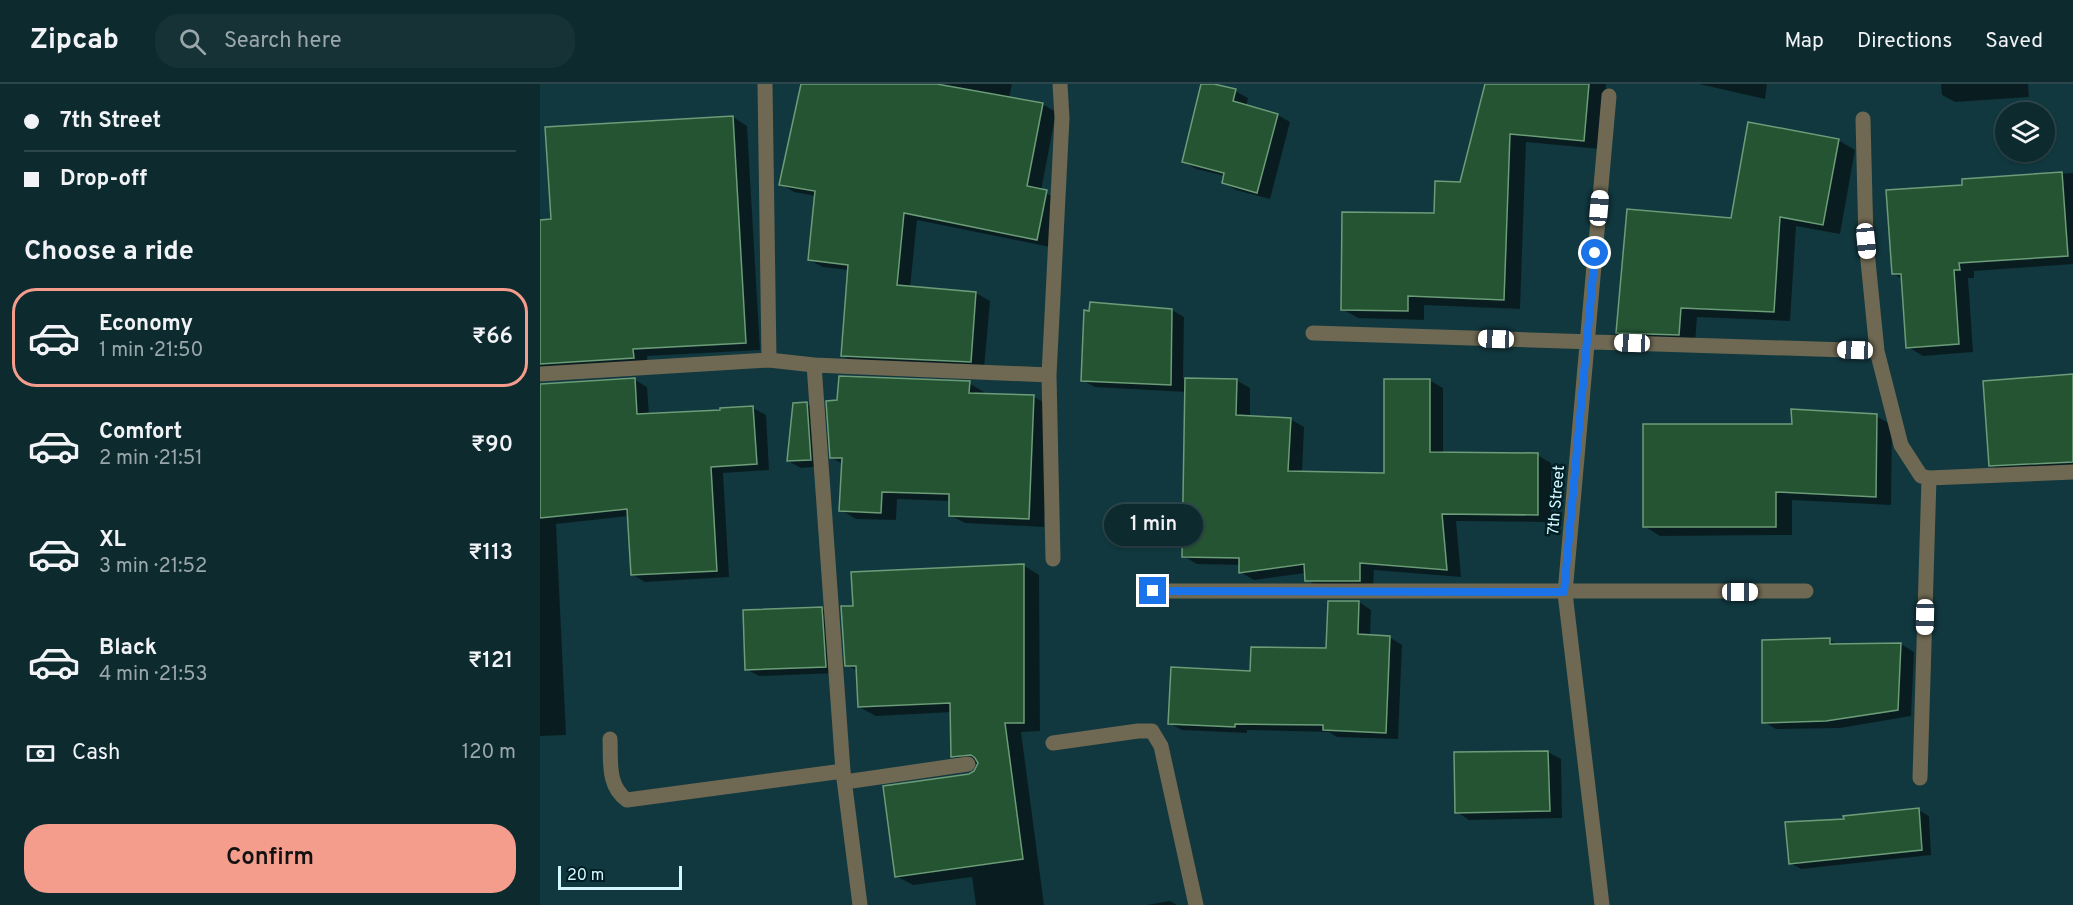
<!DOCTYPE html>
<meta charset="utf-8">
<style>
:root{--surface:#0d2a2f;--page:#163237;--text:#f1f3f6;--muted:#9aa7aa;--line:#2d464b;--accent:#f49d8c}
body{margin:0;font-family:Overpass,sans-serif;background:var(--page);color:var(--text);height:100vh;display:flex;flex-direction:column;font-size:22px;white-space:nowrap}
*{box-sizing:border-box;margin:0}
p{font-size:20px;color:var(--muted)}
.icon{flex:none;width:33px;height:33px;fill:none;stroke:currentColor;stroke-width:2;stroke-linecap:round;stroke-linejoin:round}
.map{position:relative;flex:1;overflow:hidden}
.sheet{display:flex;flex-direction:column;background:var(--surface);width:540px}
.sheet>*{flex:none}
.guide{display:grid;align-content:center;height:132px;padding:0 24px;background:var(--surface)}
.buttons{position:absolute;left:1455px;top:18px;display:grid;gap:12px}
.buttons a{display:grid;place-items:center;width:60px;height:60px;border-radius:50%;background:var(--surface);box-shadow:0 2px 4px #0004,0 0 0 2px var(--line);font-size:30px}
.scale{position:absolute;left:18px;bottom:15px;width:124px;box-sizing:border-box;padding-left:6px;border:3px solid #d5f8ff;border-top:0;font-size:16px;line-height:21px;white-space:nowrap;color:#d5f8ff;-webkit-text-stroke:4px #001f24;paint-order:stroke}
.end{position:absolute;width:27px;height:27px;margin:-14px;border:8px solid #1a73e8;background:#fff;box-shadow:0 0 0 3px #fff}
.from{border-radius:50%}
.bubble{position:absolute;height:42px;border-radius:21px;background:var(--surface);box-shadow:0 2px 4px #0004,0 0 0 2px var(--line);font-size:20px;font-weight:600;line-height:42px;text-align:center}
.car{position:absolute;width:18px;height:36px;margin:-18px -9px;border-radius:8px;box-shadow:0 0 4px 2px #0007;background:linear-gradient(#fff 24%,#345 0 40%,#fff 0 76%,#345 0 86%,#fff 0)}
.guide b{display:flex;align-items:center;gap:21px;height:57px;font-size:22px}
.guide b+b{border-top:2px solid var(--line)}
.guide i{width:15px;height:15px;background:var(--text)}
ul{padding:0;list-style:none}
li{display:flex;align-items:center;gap:18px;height:99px;margin:0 12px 9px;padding:0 12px;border:3px solid transparent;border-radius:24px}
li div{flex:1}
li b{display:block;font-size:22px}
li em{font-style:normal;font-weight:600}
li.active{border-color:var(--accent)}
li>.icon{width:54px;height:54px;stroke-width:1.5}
h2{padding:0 24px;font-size:27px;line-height:72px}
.pay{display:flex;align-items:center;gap:15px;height:66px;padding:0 24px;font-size:22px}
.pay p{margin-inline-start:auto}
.cta{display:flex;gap:12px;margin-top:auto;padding:12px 24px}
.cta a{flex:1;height:69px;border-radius:24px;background:var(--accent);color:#111;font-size:24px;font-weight:600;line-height:69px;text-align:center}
header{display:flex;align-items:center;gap:36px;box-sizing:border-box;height:84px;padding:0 30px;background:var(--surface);border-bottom:2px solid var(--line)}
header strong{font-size:28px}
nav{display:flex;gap:33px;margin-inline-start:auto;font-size:21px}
.search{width:420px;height:54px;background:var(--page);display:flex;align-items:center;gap:15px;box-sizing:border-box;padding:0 21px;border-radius:24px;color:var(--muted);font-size:22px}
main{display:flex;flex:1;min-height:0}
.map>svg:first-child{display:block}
.shadow{fill:#0007}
.building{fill:#255433;stroke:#6c9c78;stroke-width:1.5}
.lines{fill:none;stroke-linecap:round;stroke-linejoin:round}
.minor{stroke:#6f6852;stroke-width:15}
.route{stroke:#1a73e8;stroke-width:8}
.labels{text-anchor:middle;stroke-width:5;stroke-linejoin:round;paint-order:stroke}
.street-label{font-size:16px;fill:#d5f8ff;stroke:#001f24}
</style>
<header>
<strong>Zipcab</strong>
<div class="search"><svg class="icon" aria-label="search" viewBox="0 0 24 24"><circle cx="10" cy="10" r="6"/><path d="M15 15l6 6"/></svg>Search here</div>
<nav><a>Map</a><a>Directions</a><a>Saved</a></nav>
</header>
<main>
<section class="sheet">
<div class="guide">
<b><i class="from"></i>7th Street</b>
<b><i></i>Drop-off</b>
</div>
<h2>Choose a ride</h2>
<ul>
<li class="active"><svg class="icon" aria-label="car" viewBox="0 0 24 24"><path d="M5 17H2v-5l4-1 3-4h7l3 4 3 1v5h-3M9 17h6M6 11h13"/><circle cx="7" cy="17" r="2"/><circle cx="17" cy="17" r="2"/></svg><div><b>Economy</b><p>1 min · 21:50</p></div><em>₹66</em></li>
<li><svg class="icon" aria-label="car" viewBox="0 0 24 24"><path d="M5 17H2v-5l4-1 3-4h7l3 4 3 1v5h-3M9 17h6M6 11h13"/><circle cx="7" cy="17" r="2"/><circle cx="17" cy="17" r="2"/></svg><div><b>Comfort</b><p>2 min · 21:51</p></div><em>₹90</em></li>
<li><svg class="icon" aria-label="car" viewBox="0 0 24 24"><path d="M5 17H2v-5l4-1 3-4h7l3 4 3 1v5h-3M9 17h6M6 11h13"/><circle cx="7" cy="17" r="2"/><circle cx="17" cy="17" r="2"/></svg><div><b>XL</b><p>3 min · 21:52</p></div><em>₹113</em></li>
<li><svg class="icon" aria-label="car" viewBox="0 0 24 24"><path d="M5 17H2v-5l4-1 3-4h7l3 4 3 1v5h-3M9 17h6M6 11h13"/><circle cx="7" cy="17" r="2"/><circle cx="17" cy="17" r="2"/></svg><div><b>Black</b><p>4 min · 21:53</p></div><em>₹121</em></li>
</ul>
<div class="pay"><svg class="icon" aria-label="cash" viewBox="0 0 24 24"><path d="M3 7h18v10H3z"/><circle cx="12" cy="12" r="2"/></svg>Cash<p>120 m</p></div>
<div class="cta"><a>Confirm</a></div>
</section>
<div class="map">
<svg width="1533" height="821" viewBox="0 0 1533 821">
<rect width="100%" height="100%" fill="#11383f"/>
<path class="shadow" d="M263 0H472L469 14 502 20 516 28 501 107 520 116 510 163 377 136 370 204 436 209 450 217 444 285 316 279 302 272 309 186 283 183 269 176 276 112 254 108 241 100Z
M663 0 695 7 708 14 706 22 738 31 750 38 730 115 696 106 684 99 685 92 656 85 644 78Z
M947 0H1066L1060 65 986 58 980 225 884 221V236L818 234 802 225 895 131 921 100Z
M1159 0H1227L1225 15Z
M1401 0H1488L1489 13 1415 18 1402 11Z
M193 33 207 42 220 266 107 272 108 282 0 292V138L12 137Z
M1298 56 1315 66 1300 150 1256 142 1250 237 1157 233 1155 260 1094 258 1078 248 1192 136Z
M1533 89V180L1434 187V194H1428L1433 268 1383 272 1368 263 1362 195 1354 190 1424 102 1423 96Z
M632 226 644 233 643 295 696 296 710 304V333L750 335 764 343 762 389 845 391 889 296 903 304V370L997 371 1011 379V438L916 437 921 493 834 486 833 504H781L767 496 766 489 714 496 700 488V481L657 480 643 472 646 308 555 303 542 296Z
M1533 292V388L1468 391 1450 381Z
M95 296 107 303 109 331 182 327 213 324 226 331 229 386 183 389 189 493 105 498 93 491 89 432 16 440 26 651 0 652V300L3 301Z
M429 299 444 308V311L494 313 509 321 504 443 425 439 410 431V417L357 415 356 436 316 435 301 426 303 380 292 374Z
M267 320 279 327 283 382 261 384 248 377Z
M1336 332 1352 341 1351 421 1252 416V451L1120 452 1104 442Z
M483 481 499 491 500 647 481 648 504 821H436L432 793 373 801 356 792 436 688 439 680 428 681 412 672V628L336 632 319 623 318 587 307 581 314 523Z
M819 518 831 526 830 552 849 553 862 561 858 655 797 653 789 648 707 646V649L642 646 629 639 712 588 787 566Z
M281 525 294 532 298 589 219 592 206 585Z
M1289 556 1299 561 1361 560 1374 568 1371 632 1300 644 1236 645 1224 638Z
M1008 668 1021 675 1022 734 929 736 917 728 916 669Z
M1378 726 1389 732 1391 771 1261 785 1250 779 1305 737Z
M630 817 637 821H607Z"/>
<path class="building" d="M261 0H397L503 19 487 102 507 106 497 156 364 129 357 201 436 208 431 278 301 272 308 181 268 176 275 107 239 101Z
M661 0H674L696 5 693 17 738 30 717 109 682 99 684 89 642 78Z
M945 0H1049L1044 57 970 50 964 216 868 212V227L801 226 802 128 894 129 895 97 920 98Z
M193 32 206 259 93 265 94 274 0 280V136L11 135 5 43Z
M1208 38 1299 55 1283 141 1240 133 1234 228 1141 224 1139 251 1076 249 1087 125 1191 134Z
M1522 88 1528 172 1419 179 1420 186H1414L1419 260 1366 264 1361 190H1352L1346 106 1422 101V95Z
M550 218 632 225 631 301 541 297 544 226 549 227Z
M1533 290V378L1449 382 1443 297Z
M299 292 430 297 429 309 494 311 489 435 409 432V410L342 408 341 429 299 427 302 374H290L286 317 297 316Z
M95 294 97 330 180 326V324L213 322 217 380 171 383 177 487 91 491 87 425 0 434V300Z
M645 294 697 295 696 331 751 334 748 387 844 389V295H890V368L998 369V431L902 430 907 486 820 479V497H765L764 480 699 489V474L642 473Z
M267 318 271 376 247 377 253 319Z
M1251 325 1337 330 1336 413 1236 408V443H1103V340H1252Z
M484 480V639H465L483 775 355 793 343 702 429 690 434 687 438 679 435 674 431 671 411 673 410 619 318 623 316 582H305L301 522H313L311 488Z
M788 517H819L818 550 850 552 846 649 783 646V641L695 640V643L628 640 631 583 710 587 711 563 786 564Z
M282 523 286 583 205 586 203 526Z
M1290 554V560L1361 559 1358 626 1286 637 1222 639V556Z
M1008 667 1010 727 915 729 914 668Z
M1379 724 1382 766 1249 780 1245 738 1304 735 1303 732Z"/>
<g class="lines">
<path class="minor" d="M225 0 229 276
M1323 35 1326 157 1337 267 1361 361 1381 392 1389 394 1533 388
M773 249 1337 267
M274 281 303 687 320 821
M0 290 229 276 274 281 509 291
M513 475 509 291 522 34 520 0
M613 507H1266
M70 655C71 677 67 702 87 716L303 687
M513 659 598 647H612L621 662 656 821
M1380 694 1389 394
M305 698 428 680
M1062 821 1025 509 1069 12"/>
</g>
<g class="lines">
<path class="route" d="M613 507 1024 508 1055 169"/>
</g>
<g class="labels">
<g class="street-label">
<text transform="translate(1015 416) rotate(-85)" y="6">7th Street</text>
</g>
</g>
</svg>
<div class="buttons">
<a><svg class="icon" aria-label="layers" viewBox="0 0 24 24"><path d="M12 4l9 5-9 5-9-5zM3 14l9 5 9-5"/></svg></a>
</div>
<div class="scale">20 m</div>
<i class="end from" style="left:1055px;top:169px"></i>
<i class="end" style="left:613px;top:507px"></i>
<div class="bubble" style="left:564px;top:420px;width:99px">1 min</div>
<i class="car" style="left:1059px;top:124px;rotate:5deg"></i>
<i class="car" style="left:1326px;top:157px;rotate:174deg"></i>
<i class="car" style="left:956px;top:255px;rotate:272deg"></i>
<i class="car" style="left:1092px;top:259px;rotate:272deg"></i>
<i class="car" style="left:1315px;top:266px;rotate:272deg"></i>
<i class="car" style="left:1200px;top:508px;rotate:90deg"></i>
<i class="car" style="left:1385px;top:533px;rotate:181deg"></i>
</div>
</main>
